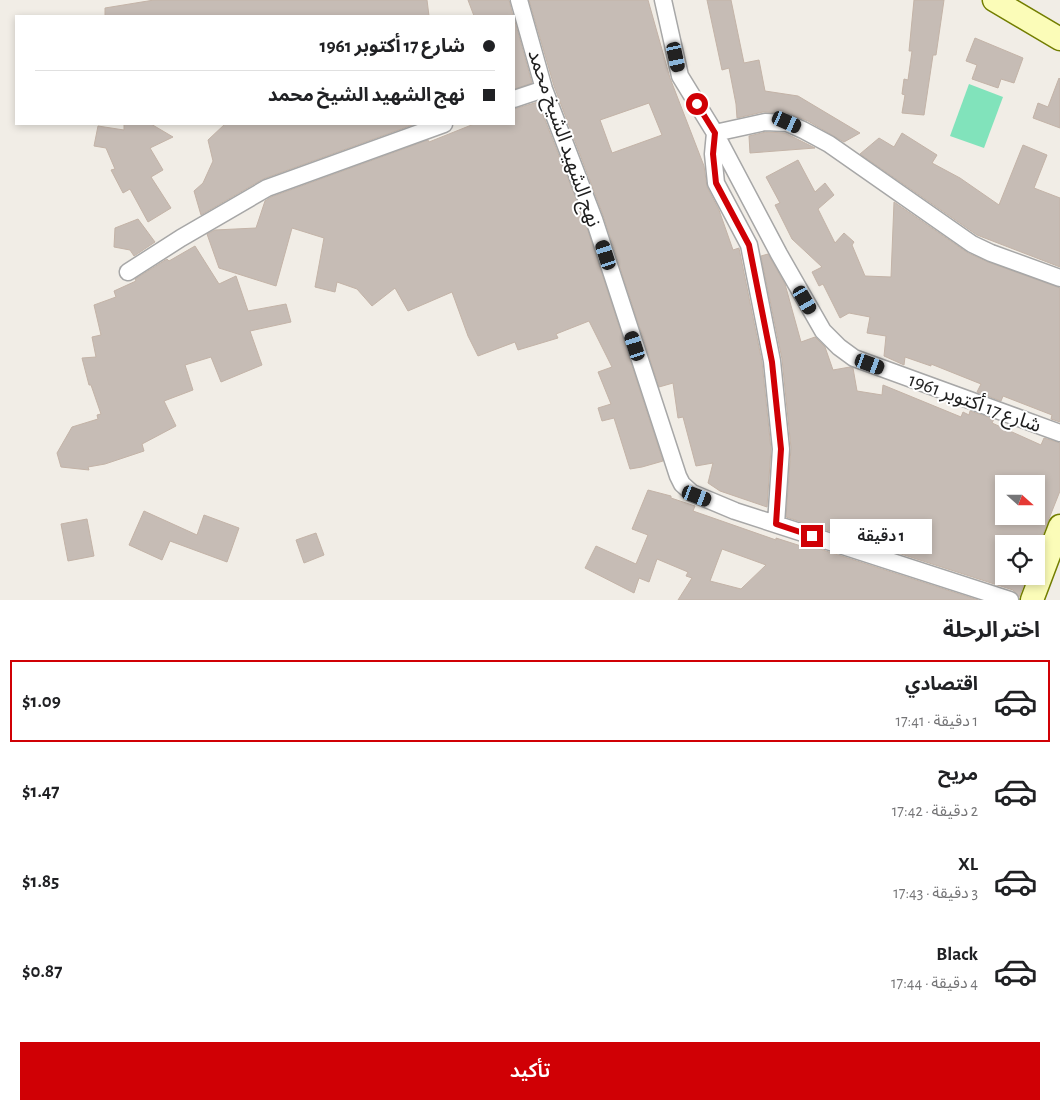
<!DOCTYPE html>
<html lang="ar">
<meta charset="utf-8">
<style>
:root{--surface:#fff;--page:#f2f2f2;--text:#202124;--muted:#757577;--line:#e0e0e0;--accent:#d00005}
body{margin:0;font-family:"Alegreya Sans","Noto Sans Arabic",sans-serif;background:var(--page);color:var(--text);direction:rtl;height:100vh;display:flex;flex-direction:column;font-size:19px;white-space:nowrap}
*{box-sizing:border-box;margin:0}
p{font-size:16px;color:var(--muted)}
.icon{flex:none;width:28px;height:28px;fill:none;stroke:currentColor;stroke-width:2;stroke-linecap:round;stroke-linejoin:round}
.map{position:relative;height:600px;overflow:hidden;direction:ltr}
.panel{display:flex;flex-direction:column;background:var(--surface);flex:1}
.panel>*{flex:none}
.top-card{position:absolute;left:15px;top:15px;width:500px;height:110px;border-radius:0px;box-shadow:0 2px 8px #0003;direction:rtl;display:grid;align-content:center;height:110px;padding:0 20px;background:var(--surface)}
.needle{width:32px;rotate:111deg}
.fabs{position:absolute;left:995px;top:475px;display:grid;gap:10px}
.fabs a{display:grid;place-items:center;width:50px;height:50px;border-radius:0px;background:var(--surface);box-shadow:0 2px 8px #0003;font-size:25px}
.end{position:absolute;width:22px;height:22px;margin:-11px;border:6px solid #d00005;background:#fff;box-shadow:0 0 0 2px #fff}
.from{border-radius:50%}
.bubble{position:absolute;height:35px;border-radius:0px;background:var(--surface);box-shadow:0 2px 8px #0003;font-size:16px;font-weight:600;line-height:35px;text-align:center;direction:rtl}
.car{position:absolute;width:15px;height:30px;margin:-15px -8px;border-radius:6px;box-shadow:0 0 4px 1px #0007;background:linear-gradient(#222 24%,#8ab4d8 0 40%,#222 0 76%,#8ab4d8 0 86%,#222 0)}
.top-card b{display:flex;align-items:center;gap:18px;height:48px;font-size:19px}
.top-card b+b{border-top:1px solid var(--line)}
.top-card i{width:12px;height:12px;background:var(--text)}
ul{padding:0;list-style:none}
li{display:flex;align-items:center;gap:15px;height:82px;margin:0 10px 8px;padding:0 10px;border:2px solid transparent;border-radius:0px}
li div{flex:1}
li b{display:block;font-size:19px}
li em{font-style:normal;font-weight:600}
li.on{border-color:var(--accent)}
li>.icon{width:45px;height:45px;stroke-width:1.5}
h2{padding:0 20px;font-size:22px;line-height:60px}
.action{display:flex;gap:10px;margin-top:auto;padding:10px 20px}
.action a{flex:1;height:58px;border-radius:0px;background:var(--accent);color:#fff;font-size:20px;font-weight:600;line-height:58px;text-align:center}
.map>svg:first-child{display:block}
.pitch{fill:#81e3bb}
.building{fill:#c6bcb5;stroke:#c3b3a7;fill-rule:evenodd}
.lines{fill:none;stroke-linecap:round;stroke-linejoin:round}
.street-casing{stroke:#a7a7a7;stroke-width:19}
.secondary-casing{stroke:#737e00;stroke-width:25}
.street{stroke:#fff;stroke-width:16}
.secondary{stroke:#fbfcb8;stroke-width:22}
.route{stroke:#d00005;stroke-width:6}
.labels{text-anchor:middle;stroke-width:4;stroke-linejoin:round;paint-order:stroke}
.street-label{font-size:20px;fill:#202020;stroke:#fff}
</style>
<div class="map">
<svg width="1060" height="600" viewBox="0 0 1060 600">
<rect width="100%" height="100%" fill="#f1ede6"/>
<path class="pitch" d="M969 84 1003 97 984 148 950 136Z"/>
<path class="building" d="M154 0H427L429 16H105V8Z
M468 0H509L513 16H474Z
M529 0H648L670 78 704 166 707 187 719 210 733 250 739 248 762 362 771 449 767 507 720 491 708 483 713 463 696 466 683 417 678 418 673 383 659 387 603 215 554 86ZM649 103 662 135 612 153 600 120Z
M707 0H731L744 63 759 60 765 91 798 96 860 133 844 142 808 121 787 113 763 112 737 118 736 104 729 68 722 70Z
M914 0H944L936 55H933L924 115 902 113 905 95 902 94 904 79 908 80 912 51H909Z
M514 18 532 83 514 89Z
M975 38 1023 58 1014 83 1001 79 998 88 972 79 977 65 966 61Z
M1059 78 1060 79V128L1033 118 1038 103 1048 107Z
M538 102 585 222 663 461 642 467 630 469 614 418 602 421 598 408 611 404 598 372 612 367 589 321 556 334 558 338 518 350 515 342 478 356 468 336 452 292 408 311 395 288 372 306 357 289 337 282 335 292 315 287 324 238 292 228 276 286 219 268 207 234 215 230 256 228 265 201 271 197 428 140 429 142 474 124H514V109Z
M124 124H151L173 137 150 148 163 170 151 177 171 208 148 222 130 189 123 193 111 170 115 169 106 148 94 146 98 126 124 130Z
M225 124H415L263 179 201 215 194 191 203 183 213 161 208 140Z
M766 132 785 133 815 148 750 153 749 136Z
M902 133 937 155 932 163 960 178 999 205 1023 145 1047 155 1034 188 1060 198V267L977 235 860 154 879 138 894 147Z
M798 160 815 192 825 183 834 195 818 209 835 243 844 233 854 242 852 245 865 276 891 277 894 202 968 253 988 262 1060 288V422L1051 419 1052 415 1003 396 1001 401 977 392 981 384 931 364V366L905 357 904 365 884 356 886 336 867 333 870 317 849 313 840 318 823 284 819 286 812 272 822 267 792 239 775 205 780 203 766 177Z
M138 219 155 242 134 256 130 250 114 247 115 228Z
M195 246 219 284 236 276 248 311 286 304 291 322 250 331 262 365 221 382 211 357 185 365 193 390 164 401 176 426 142 444 144 451 105 464 88 467 89 470 61 467 57 453 72 427 98 419 97 415 101 414 91 385H89L82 358 96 357 92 337 101 335 94 305 116 297 114 291 136 281 135 279 167 259 169 261Z
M768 254 785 284 801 342 815 337 825 347 833 370 850 367 853 368 857 391 882 395 883 385 961 417 963 412 969 415 970 411 994 419 992 423 1041 445 1044 438 1060 443V491L1037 549 1036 544H1004V551L996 570 1004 573V576H1027L1019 597 1013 590 786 517 791 448 782 359 761 256ZM1004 484H1036V516H1004Z
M648 490 671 496V498L695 506 693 511 776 540V538L801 546V543L978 600H678L692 578 686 576 688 572 657 559 649 582 639 578 634 593 585 568 596 546 636 564 648 535 632 529ZM722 549 766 565 741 589 710 581Z
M144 511 197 535 204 515 239 528 227 562 170 541 162 560 129 545Z
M87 519 94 556 68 561 61 524Z
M316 533 324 555 304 563 296 540Z"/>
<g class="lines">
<g class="street-casing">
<path id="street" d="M519 0 544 89 594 219 678 476 682 484 692 493 735 511 1010 600
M663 0 680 76 715 133 779 254 823 331 839 347 854 358 1060 433
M514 99 544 89
M128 272 181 238 267 188 444 124
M776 524 781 449 772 361 749 245 716 183 713 154 715 133 765 122 787 123 803 130 829 144 972 244 991 253 1060 278"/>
</g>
<g class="secondary-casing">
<path id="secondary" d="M994 0 1060 39
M1032 600 1060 526"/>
</g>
<use href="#street" class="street"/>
<use href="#secondary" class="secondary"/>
</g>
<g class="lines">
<path class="route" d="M697 104 715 133 713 154 716 183 749 245 772 362 781 449 776 524 812 536"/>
</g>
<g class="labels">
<g class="street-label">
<text transform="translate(565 138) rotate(71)" y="7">نهج الشهيد الشيخ محمد</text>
<text transform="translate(975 402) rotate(20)" y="7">شارع 17 أكتوبر 1961</text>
</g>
</g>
</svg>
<div class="fabs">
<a><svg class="needle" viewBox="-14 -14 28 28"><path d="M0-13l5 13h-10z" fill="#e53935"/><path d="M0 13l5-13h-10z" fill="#757577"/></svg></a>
<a><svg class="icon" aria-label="locate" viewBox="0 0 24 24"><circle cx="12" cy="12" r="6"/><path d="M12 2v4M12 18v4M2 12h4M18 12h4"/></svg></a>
</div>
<i class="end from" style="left:697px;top:104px"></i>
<i class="end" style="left:812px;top:536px"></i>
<div class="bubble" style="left:830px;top:519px;width:102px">1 دقيقة</div>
<i class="car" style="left:676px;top:57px;rotate:168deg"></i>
<i class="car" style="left:787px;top:122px;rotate:114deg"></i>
<i class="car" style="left:606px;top:255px;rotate:342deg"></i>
<i class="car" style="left:805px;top:300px;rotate:150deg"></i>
<i class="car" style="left:635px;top:346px;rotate:342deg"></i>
<i class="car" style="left:870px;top:364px;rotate:110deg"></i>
<i class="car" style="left:697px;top:496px;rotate:111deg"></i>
<div class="top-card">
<b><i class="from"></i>شارع 17 أكتوبر 1961</b>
<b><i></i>نهج الشهيد الشيخ محمد</b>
</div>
</div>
<section class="panel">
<h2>اختر الرحلة</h2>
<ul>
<li class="on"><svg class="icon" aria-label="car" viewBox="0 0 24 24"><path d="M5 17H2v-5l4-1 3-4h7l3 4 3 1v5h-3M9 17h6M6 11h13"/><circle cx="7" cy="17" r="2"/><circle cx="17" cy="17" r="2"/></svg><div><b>اقتصادي</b><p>1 دقيقة · 17:41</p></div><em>$1.09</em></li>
<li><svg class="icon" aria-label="car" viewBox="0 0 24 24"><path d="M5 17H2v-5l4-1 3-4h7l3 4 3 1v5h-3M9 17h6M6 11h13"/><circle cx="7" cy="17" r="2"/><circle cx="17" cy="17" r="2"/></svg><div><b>مريح</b><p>2 دقيقة · 17:42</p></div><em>$1.47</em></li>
<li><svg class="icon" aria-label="car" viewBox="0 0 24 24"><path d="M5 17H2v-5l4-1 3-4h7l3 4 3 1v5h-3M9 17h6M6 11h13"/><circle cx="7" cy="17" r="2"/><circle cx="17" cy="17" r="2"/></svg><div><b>XL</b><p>3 دقيقة · 17:43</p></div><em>$1.85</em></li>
<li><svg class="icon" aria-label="car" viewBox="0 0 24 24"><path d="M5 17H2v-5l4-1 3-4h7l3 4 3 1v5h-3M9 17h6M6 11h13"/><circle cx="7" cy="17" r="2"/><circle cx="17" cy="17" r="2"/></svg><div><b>Black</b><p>4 دقيقة · 17:44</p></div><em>$0.87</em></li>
</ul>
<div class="action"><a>تأكيد</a></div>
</section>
